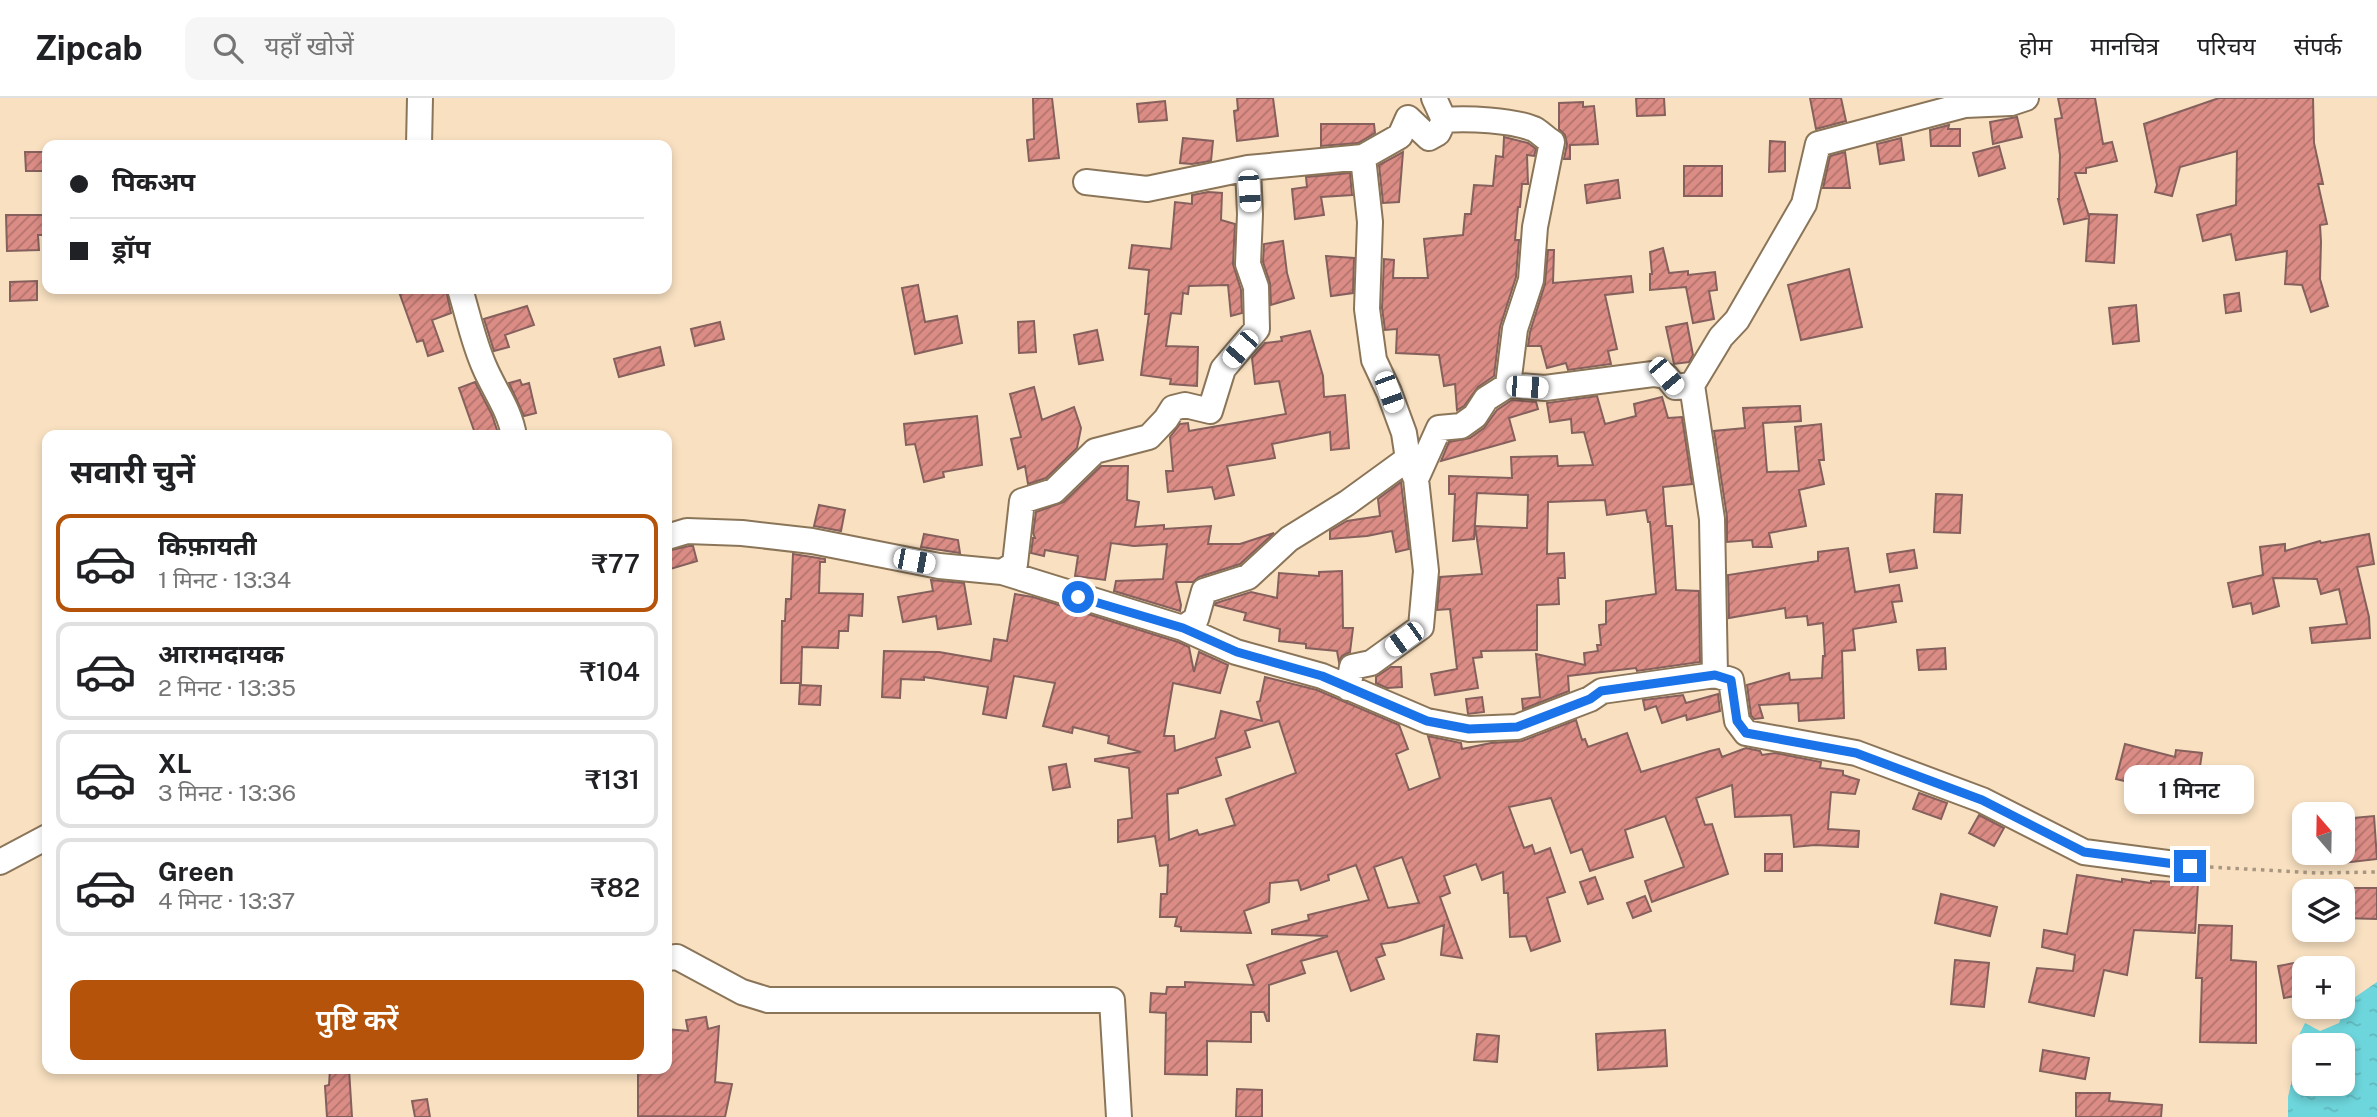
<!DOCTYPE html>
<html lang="hi">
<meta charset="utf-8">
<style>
:root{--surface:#fff;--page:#f6f6f6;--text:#202124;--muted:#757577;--line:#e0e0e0;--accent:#b45309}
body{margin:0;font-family:"Public Sans","Noto Sans Devanagari",sans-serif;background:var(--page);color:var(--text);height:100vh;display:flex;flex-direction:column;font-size:26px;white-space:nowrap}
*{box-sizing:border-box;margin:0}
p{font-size:23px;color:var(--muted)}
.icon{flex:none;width:38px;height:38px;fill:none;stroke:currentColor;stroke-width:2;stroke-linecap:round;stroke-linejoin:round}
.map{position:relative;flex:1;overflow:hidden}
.sheet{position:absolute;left:42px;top:332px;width:630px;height:644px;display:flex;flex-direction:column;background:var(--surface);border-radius:14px;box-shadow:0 4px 10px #0003}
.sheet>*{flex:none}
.banner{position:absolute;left:42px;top:42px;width:630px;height:154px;border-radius:14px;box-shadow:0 4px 10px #0003;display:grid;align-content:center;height:154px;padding:0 28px;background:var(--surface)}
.needle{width:46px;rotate:340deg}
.controls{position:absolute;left:2292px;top:704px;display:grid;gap:14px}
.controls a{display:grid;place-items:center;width:63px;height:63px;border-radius:14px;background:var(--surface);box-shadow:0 4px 10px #0003;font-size:35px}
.end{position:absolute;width:32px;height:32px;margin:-16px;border:9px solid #1a73e8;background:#fff;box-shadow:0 0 0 4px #fff}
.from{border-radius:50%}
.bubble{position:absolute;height:49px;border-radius:14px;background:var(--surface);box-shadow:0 4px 10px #0003;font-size:23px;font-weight:600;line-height:49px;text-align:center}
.car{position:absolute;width:21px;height:42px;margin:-21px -10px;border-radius:9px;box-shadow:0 0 5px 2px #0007;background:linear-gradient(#fff 24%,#345 0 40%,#fff 0 76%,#345 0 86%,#fff 0)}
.banner b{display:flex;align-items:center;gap:24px;height:66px;font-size:26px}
.banner b+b{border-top:2px solid var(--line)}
.banner i{width:18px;height:18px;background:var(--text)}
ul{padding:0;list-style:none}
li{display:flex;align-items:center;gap:21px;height:98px;margin:0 14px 10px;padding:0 14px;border:4px solid var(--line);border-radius:14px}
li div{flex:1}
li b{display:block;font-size:26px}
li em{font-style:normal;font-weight:600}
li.current{border-color:var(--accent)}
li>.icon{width:63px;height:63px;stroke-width:1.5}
h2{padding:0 28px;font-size:32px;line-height:84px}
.cta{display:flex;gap:14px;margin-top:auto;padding:14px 28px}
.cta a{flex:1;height:80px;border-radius:14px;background:var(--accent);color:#fff;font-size:28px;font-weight:600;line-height:80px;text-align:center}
header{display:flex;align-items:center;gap:42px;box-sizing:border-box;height:98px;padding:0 35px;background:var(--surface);border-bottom:2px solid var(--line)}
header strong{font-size:33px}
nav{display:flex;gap:38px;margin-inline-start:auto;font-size:24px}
.search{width:490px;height:63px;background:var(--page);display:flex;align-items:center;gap:18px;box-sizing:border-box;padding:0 24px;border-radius:14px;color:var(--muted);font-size:26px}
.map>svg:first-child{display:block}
.water{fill:url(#water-ripples);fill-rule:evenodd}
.building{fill:url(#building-hatch);stroke:#85605c;stroke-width:2;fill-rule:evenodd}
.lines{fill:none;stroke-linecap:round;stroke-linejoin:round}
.minor-casing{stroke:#8b7559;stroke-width:28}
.path{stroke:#a89680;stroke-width:3.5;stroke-dasharray:3.5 5;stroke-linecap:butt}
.minor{stroke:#fff;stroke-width:24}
.route{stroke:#1a73e8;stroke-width:9}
</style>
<header>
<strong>Zipcab</strong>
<div class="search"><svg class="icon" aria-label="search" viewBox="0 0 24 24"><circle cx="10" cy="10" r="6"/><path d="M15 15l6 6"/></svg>यहाँ खोजें</div>
<nav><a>होम</a><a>मानचित्र</a><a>परिचय</a><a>संपर्क</a></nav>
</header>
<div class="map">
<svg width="2377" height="1019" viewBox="0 0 2377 1019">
<defs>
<pattern id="water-ripples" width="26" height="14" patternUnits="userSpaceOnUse" patternTransform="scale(1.75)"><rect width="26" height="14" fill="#6dd6dc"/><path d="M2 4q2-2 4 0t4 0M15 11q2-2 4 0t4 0" fill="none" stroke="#60b8bd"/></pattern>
<pattern id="building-hatch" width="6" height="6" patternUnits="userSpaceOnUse" patternTransform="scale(1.75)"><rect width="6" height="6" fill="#db8c85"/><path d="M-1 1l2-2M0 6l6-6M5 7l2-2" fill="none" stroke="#b3736d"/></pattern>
</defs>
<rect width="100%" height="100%" fill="#f8e0c1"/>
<path class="water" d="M2377 884V1019H2288V999L2294 973V947L2305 925 2320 933 2339 925 2348 904ZM2305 947H2343V985H2305Z"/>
<path class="building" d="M1033 0H1052L1059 60 1029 63 1027 42 1034 41Z
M1237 0H1273L1278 38 1237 43 1234 13 1238 12Z
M1636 0H1664L1665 17 1637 18Z
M1810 0H1841L1846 23 1816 31Z
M2058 0H2095L2103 46 2112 44 2117 63 2086 70V75H2075L2089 118 2090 116 2117 117 2114 165 2086 163 2089 120 2064 126 2058 101H2059L2060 57 2055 21 2062 20Z
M2219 0H2313L2314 45 2323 86H2318L2327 126 2320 127 2321 144 2320 181 2328 208 2311 214 2302 187 2285 186 2287 153 2236 162 2231 136 2203 143 2197 117 2236 107 2237 53 2180 69 2172 98 2155 94 2157 87 2144 26Z
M1165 3 1167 22 1139 24 1137 6Z
M1583 4V9L1594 8 1598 46 1570 47V61H1564L1567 46 1565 37 1559 31V5Z
M2017 19 2022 39 1993 46 1990 24Z
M1321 26H1374L1375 35 1358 45 1321 48Z
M1949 27 1948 31H1960V48H1931L1930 32Z
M1504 39 1528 45 1536 51 1534 58 1527 57 1528 86H1522L1520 109H1518L1515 142H1519L1516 179 1500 229 1494 278 1478 289 1464 308 1457 312 1455 286 1444 288 1439 257 1396 255 1397 231 1385 232 1382 210 1384 161 1394 162 1393 180H1428L1424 141 1463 137 1465 116H1471L1474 87 1493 88 1496 58 1503 59Z
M1183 40 1213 43 1211 63 1192 66 1180 65Z
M1901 40 1904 62 1880 66 1877 46Z
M1770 43 1785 44V73L1769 74Z
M1999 48 2005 70 1979 78 1973 55Z
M25 54H47V73H26Z
M1403 54 1399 104 1383 105 1379 67Z
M1845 54 1850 90H1823L1830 58Z
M1684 68H1722V98H1684Z
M1350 75 1352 97 1321 99 1324 117 1295 121 1292 91 1307 89 1306 79Z
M1618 82 1620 100 1587 105 1585 87Z
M1208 94 1222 95 1221 122 1235 126 1233 166 1241 192 1242 215 1231 218 1228 187 1189 188 1188 196 1183 195 1181 216 1171 215 1166 248 1198 249 1197 288 1170 286 1171 281 1141 277 1149 216H1145L1149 172 1129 170 1132 147 1171 151 1175 104 1192 106V97Z
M6 117H43V137H38L39 152 7 153Z
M1283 143 1287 175 1294 200 1271 207 1270 185 1263 164 1264 146Z
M1663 150 1669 175 1688 173V177L1715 174 1717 192 1709 193 1714 221 1693 225 1686 189 1650 192V176H1652L1650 154Z
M1548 152H1554L1553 185 1631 178 1633 194 1605 197 1617 251 1608 253 1611 266 1568 272 1566 265 1547 270 1541 248H1528L1530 234 1545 186Z
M1326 158 1354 160 1353 195 1331 198Z
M1849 171 1862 229 1801 242 1788 187Z
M37 183V202L10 203V184Z
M918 187 925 224 957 218 962 245 915 256 902 190Z
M398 191H446L451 215 432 222 443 253 428 258 423 242 417 244Z
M2239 195 2241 213 2226 215 2224 197Z
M2136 207 2139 243 2113 246 2109 210Z
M527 208 534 227 505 237 509 249 494 253 484 221Z
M1034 223 1036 254 1019 255 1018 224Z
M720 224 724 241 695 248 691 231Z
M1687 225 1693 257 1689 264 1674 266 1666 229Z
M1097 232 1103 262 1079 266 1074 237Z
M1310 233 1323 278 1324 299 1345 297 1349 350 1331 352 1330 334 1272 346 1275 360 1227 368 1234 397 1215 401 1212 389 1168 394 1166 373H1173L1170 339 1180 326 1188 325 1189 333 1286 316 1279 283 1255 286 1252 260 1265 245 1282 243 1281 239Z
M660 249 664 267 619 279 614 261Z
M520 282 522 287 529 285 536 315 524 318 509 285Z
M475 284 492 317 499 338H476L459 290Z
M1034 289 1042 322 1074 309 1081 330 1077 350 1046 380 1028 386 1025 368 1018 371 1011 341 1021 339 1010 296Z
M1597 298 1605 326 1636 318 1634 306 1662 299 1668 320 1682 319 1692 386 1663 389 1666 428H1672L1676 492 1699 493 1700 564 1637 573 1636 570 1568 578 1569 593 1523 611 1522 601 1540 599 1536 556 1585 567 1584 555 1598 553 1597 547H1601L1599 527 1606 526V503L1656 496 1650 424H1648L1646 412 1607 417 1605 402 1548 404 1547 456 1564 455 1565 480H1558L1559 506 1537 507V552L1481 553 1482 559 1473 560 1478 590 1435 597 1431 576 1457 571 1450 511 1437 512 1440 479 1482 476 1475 428 1527 430 1528 397 1477 395 1474 441 1453 443 1455 396H1449V378L1512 380 1511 359 1557 358 1558 368 1593 367 1584 334 1572 335 1571 321 1550 324 1547 305Z
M1512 302 1536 304 1538 311 1509 320 1515 342 1441 363 1449 344 1470 340 1484 330 1497 312Z
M1800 308 1801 323 1763 325 1767 374 1799 373 1795 329 1821 326 1824 362H1819L1824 386 1799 392 1806 428 1769 435 1772 449H1753L1752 442 1727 444V419L1714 333 1745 330 1743 310Z
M977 318 982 367 943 374 944 379 924 384 915 346 906 347 904 326Z
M1101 368H1128L1127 402 1139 404 1135 429 1164 427V431L1211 428 1208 446H1240L1274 435 1240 466 1199 479 1193 484H1176L1181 507 1180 513 1114 493 1116 483 1163 481 1167 446 1134 448 1111 445 1105 482 1075 478 1078 458 1045 452 1044 458 1031 455 1033 440H1035L1033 435 1036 414 1064 404Z
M1401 384 1409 451 1396 454 1392 433 1367 438 1330 441V433L1347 423 1380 418 1378 401Z
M1936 396 1962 397 1960 435 1934 434Z
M819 407 845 412 841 433 814 428Z
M924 436 958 442 960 455 921 449Z
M2369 436 2374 466 2357 469 2369 519 2370 540 2312 545 2310 530 2347 526 2339 491 2321 496 2317 481 2273 480 2279 508 2253 516 2251 505 2233 509 2228 485 2263 477 2260 449 2285 446V453L2320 443 2321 445Z
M689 448H693L697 463 667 472V453Z
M1848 450 1855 494 1899 487 1902 503 1892 504 1896 524 1853 531 1855 552 1842 553 1844 620 1799 623 1798 605 1759 607 1763 620 1754 621 1751 617 1747 587 1789 575 1790 582 1822 580 1823 558H1825L1823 525 1808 527 1807 518 1786 520 1785 510 1729 520 1728 477 1818 463V454Z
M1914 452 1917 470 1890 474 1887 456Z
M793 456 825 461V464H820L819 495 863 496 862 518 849 517 848 533H839L838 550 802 549 801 585H781L782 523H785L786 501H791Z
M1342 473 1343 530H1353L1350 554 1342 558 1339 564 1337 553 1306 550V546L1279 543 1280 531 1244 522 1246 515 1215 507 1216 505 1251 494 1277 500 1279 475 1319 478V474Z
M931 482 964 485 971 526 938 531 936 518 903 524 898 499 933 493Z
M1015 496 1033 499 1178 544 1189 549 1194 574 1199 554 1228 567 1220 595 1173 585 1164 638H1174L1175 653 1215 640 1221 613 1262 623 1257 604 1260 603 1265 579 1317 592 1399 627 1408 651 1396 656 1409 692 1440 680 1428 638 1461 645 1462 651 1491 645 1522 643 1576 622 1582 642 1585 641 1588 649 1627 635 1641 674 1710 653 1719 651 1722 659 1746 650 1760 653 1762 657 1775 655 1821 664 1820 670 1843 673V677L1859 682 1855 696 1831 694 1828 731 1859 733 1858 749 1815 747 1794 749 1791 717 1735 719 1732 687 1696 700 1705 727 1712 726 1728 776 1652 804 1645 783 1684 769 1665 718 1625 732 1633 759 1590 773 1582 751 1571 755 1551 700 1509 709 1524 750 1532 747 1535 756 1550 750 1565 794 1547 800 1560 843 1531 853 1526 838 1510 839 1508 795H1504L1503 774 1482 782 1476 766 1444 778 1450 795 1440 799 1462 860 1441 857 1444 827 1396 844 1381 846 1385 857 1376 860 1384 881 1351 893 1337 853 1301 863 1305 875 1269 887V923H1267L1264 914H1251V944L1207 943V977L1165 976 1166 915 1150 914 1151 895 1166 896 1167 889H1185V884L1254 887 1247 867 1328 838 1272 836V832L1309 822 1308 817 1369 802 1356 767 1328 777 1329 782 1301 792 1298 782 1270 785 1269 804 1244 813 1251 835 1181 833V829L1175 828 1177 819H1160L1161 796H1167L1168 767 1160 768 1155 738 1118 744V722L1132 720 1129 670 1095 663V661L1141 654 1108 645 1109 638 1073 629 1072 635 1043 628 1055 585 1014 578 1006 620 983 616 988 589 924 579V582L901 581 900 600 882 599 884 553 939 554 991 563 994 541 1007 543ZM1279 623 1296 675 1226 701 1235 727 1199 737 1197 732 1169 742 1167 696 1178 695V691L1221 677 1216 660 1250 649 1245 633ZM1402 759 1419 805 1388 810 1374 769Z
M1945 550 1946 571 1919 572 1917 552Z
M1391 569H1401L1402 589 1387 590 1376 585V579Z
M800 587 821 588 820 607 799 606Z
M1718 596 1720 613 1687 622 1686 617 1662 625 1656 608 1645 612 1643 602 1683 597 1686 605Z
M1482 599 1484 614 1468 616 1466 601Z
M2125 646 2175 659 2176 652 2202 655 2198 682 2166 677 2162 692 2116 681Z
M1066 666 1070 689 1053 692 1049 669Z
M1919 695 1947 705 1941 721 1913 711Z
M1979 717 2004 730 1994 748 1969 735Z
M2374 718 2377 761 2343 765V721Z
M1765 756H1782V773H1765Z
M2077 777 2122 784V781L2151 785V783L2198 785 2195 835 2134 832 2127 877 2104 872 2094 918 2029 904 2037 870 2073 873 2075 857 2042 849 2044 832 2067 836Z
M1595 779 1603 801 1588 806 1580 784Z
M2343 790H2377V821L2343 820Z
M1941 796 1997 809 1990 838 1935 825Z
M1645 798 1651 813 1633 820 1627 805Z
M2199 827 2232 828 2231 862 2256 864V945L2200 944 2202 880H2196Z
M1955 862 1989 865 1984 909 1951 906Z
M2305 863V896L2284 900 2278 868Z
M706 919 708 931 719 928 715 984 732 986 725 1019 638 1018V971H667V931L688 933 686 922Z
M1665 932 1667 968 1598 972 1596 936Z
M1477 936 1499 938 1497 964 1474 962Z
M2043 952 2089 960 2085 981 2040 973Z
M330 971H349L352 1019H327L325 988 329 987Z
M1237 991 1262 992V1019H1236Z
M2076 995H2110L2109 1003 2162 1007 2161 1019H2076Z
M427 1001 430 1019H415L412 1003Z"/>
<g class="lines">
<g class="minor-casing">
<path id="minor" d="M1434 0 1444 22
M419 47 420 0
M1363 59 1370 124 1367 211 1374 262 1389 294 1404 335 1408 361
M1086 84 1147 91 1248 70 1363 59 1400 38 1408 20 1429 40 1438 35 1444 22C1467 20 1512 22 1534 31 1540 34 1546 41 1552 44L1535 129 1531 182 1515 231 1508 287
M460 191C468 217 473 243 484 268 494 292 510 312 514 338
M667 439 687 433 742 435 812 443 939 468 1002 474 1183 530 1236 554 1322 578 1427 623 1469 631 1517 629 1590 601 1602 593 1715 577 1712 421 1692 287 1721 239 1737 222 1804 106 1818 46 1965 7 2011 5 2026 0
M1002 474 1015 466 1022 403 1054 393 1095 353 1149 339 1166 321 1173 310 1185 307 1210 313 1223 271 1257 231 1256 189 1248 166 1250 116 1248 70
M1183 530 1196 521 1204 493 1248 479 1289 441 1347 405 1402 365 1408 361 1416 381 1439 330 1461 328 1475 318 1486 301 1508 287 1545 290 1653 276 1666 278 1675 289 1692 287
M1715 577 1731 582 1737 623 1746 635 1856 655 1982 702 2084 754 2190 768
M1348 590 1352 569 1371 565 1421 529 1426 473 1416 381
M0 764 47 739
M667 860 677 859 742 894 768 902H1112L1119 1019"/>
</g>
<path class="path" d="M2210 769 2317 775 2377 774"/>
<use href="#minor" class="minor"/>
</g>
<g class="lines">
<path class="route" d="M1078 499 1183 530 1237 554 1322 578 1427 623 1469 631 1517 629 1590 601 1601 593 1715 577 1731 582 1737 623 1746 635 1856 655 1982 702 2084 754 2190 768"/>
</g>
</svg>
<div class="controls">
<a><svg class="needle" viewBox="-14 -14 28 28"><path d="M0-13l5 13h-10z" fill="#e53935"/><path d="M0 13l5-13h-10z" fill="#757577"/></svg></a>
<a><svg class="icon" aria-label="layers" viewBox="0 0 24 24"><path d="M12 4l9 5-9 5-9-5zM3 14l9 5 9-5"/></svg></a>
<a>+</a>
<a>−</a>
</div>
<i class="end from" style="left:1078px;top:499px"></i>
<i class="end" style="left:2190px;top:768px"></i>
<div class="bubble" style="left:2124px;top:667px;width:130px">1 मिनट</div>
<i class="car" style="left:1249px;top:93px;rotate:176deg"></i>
<i class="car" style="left:1240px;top:251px;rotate:221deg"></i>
<i class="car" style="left:1666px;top:278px;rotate:140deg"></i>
<i class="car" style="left:1527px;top:289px;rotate:94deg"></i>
<i class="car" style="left:1389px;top:294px;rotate:160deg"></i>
<i class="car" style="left:914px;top:463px;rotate:101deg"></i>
<i class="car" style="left:1404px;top:541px;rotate:234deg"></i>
<div class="banner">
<b><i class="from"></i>पिकअप</b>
<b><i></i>ड्रॉप</b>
</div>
<section class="sheet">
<h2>सवारी चुनें</h2>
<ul>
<li class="current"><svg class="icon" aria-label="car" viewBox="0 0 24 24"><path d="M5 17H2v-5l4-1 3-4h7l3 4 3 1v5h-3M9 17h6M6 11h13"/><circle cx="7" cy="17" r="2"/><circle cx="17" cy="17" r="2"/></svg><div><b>किफ़ायती</b><p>1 मिनट · 13:34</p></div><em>₹77</em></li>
<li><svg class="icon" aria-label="car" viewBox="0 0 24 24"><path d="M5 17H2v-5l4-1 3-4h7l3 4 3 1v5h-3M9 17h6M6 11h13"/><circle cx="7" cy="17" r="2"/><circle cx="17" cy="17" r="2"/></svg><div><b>आरामदायक</b><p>2 मिनट · 13:35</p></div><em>₹104</em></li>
<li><svg class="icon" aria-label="car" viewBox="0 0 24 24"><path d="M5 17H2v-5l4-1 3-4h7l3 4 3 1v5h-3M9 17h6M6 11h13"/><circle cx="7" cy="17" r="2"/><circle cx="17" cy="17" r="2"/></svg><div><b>XL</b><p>3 मिनट · 13:36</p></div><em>₹131</em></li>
<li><svg class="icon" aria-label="car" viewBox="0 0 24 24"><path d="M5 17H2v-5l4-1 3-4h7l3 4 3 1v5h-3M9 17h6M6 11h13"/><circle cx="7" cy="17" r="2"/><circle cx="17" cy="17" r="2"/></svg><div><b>Green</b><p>4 मिनट · 13:37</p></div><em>₹82</em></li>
</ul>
<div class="cta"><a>पुष्टि करें</a></div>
</section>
</div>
